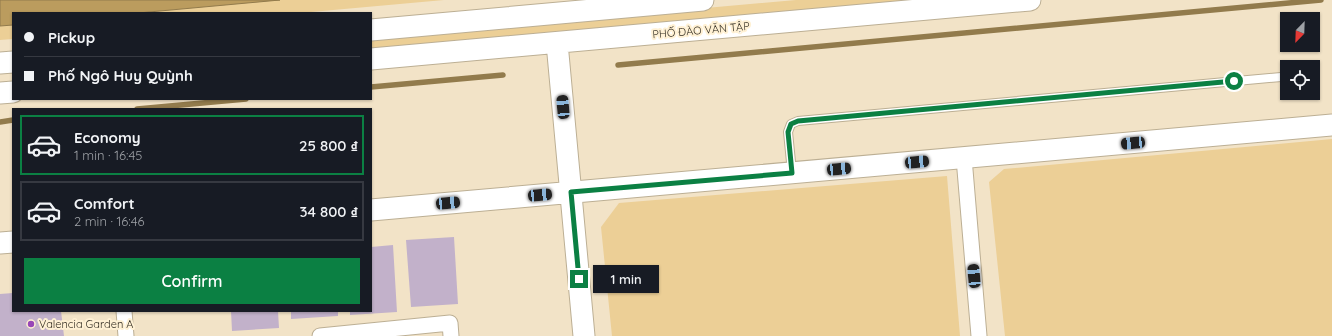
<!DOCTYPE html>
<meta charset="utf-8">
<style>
:root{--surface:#171b24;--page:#242831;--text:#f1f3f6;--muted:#9ea1a6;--line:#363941;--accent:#0b8043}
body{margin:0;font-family:Quicksand,sans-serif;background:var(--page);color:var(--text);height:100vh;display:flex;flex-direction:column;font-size:15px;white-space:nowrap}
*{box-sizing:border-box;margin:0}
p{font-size:13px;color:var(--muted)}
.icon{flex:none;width:22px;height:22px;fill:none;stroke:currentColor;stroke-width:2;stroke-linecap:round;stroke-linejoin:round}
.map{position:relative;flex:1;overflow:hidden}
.details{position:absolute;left:12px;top:108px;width:360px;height:204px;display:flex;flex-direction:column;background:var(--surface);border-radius:0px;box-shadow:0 1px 3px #0004}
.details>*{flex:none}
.top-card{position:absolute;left:12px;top:12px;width:360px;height:88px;border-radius:0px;box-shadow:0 1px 3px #0004;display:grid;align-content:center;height:88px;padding:0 12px;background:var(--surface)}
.needle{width:26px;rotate:203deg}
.tools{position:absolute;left:1280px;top:12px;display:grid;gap:8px}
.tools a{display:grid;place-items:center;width:40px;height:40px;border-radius:0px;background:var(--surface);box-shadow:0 1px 3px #0004;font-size:20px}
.end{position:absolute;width:18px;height:18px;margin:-9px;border:5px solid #0b8043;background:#fff;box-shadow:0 0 0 2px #fff}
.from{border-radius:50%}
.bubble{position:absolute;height:28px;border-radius:0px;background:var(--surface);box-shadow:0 1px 3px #0004;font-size:13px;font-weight:600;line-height:28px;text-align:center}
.car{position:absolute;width:12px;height:24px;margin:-12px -6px;border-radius:5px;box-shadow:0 0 3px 1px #0007;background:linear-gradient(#222 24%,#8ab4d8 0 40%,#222 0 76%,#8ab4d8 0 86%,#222 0)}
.top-card b{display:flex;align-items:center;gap:14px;height:38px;font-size:15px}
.top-card b+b{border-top:1px solid var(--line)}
.top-card i{width:10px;height:10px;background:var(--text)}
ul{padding:7px 0 0;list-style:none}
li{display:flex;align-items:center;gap:12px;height:60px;margin:0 8px 6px;padding:0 4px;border:2px solid var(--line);border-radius:0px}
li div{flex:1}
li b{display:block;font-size:15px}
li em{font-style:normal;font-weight:600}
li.selected{border-color:var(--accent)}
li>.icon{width:36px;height:36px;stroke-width:1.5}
.action{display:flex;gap:8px;margin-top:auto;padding:8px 12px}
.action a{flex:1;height:46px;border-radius:0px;background:var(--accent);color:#fff;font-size:16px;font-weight:600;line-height:46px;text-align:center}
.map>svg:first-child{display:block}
.green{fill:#eccf96}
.water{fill:#bb9c5e;stroke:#927b4c}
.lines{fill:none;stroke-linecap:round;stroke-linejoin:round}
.stream{stroke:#927b4c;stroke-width:5.5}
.building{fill:#c2b1ca}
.lane-casing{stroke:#bcaf94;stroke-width:10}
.street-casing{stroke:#bcaf94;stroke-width:17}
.secondary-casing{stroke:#bcaf94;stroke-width:23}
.lane{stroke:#fff;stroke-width:8}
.street{stroke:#fff;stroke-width:15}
.secondary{stroke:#fff;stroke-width:21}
.route{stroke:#0b8043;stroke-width:5}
.poi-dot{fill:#9847b7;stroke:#fff1d4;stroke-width:1.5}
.labels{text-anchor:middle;stroke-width:4;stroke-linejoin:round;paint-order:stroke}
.street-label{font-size:11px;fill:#342e23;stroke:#fff1d4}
.poi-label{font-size:11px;fill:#342e23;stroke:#fff1d4;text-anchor:start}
</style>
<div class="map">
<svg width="1332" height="336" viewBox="0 0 1332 336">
<rect width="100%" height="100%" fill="#f2e3c7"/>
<path class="green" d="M0 0H444L300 13H13V39L0 40Z
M796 0H934L371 51V38Z
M1332 139V336H1005L989 182 1004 169Z
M947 176 960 336H612L601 227 619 203Z"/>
<path class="water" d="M0 0H280L138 13H13V25L0 26Z"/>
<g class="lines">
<path class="stream" d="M618 65 1321 0
M371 87 503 75
M137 109 246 99
M0 122 13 120"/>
</g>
<path class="building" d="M454 237 458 304 411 307 406 240Z
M393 245 397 312 350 315V311H371V247Z
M13 293V311H61L64 336H0V294Z
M231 311H278L279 328 232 331Z
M291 311H338V316L291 319Z"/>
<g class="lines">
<g class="lane-casing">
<path id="lane" d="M792 172 788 132 791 124 798 121 1281 77"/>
</g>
<g class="street-casing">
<path id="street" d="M964 158 979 336
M124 311 126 336
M320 336 450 323 451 336"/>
</g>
<g class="secondary-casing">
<path id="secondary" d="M371 30 703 0
M557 43 584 336
M371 59 1030 0
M0 63 13 62
M0 93 13 92
M371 210 1332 125
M0 243 13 242"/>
</g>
<use href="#lane" class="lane"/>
<use href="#street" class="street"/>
<use href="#secondary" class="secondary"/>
</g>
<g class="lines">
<path class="route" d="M579 279 571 192 792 173 788 132 791 124 798 121 1234 81"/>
</g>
<circle class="poi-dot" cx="31" cy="324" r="4"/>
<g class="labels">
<g class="street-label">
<text transform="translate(701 30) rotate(-5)" y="4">PHỐ ĐÀO VĂN TẬP</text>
</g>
<g class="poi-label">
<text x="39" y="328">Valencia Garden A</text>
</g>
</g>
</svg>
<div class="tools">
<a><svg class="needle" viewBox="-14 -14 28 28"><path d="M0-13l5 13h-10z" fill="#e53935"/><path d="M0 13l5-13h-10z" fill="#9ea1a6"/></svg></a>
<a><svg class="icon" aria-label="locate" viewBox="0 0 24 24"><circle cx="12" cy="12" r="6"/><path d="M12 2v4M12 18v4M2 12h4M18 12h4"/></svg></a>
</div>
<i class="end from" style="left:1234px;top:81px"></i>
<i class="end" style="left:579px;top:279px"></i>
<div class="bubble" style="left:593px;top:265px;width:66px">1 min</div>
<i class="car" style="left:563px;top:107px;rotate:355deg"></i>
<i class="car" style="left:1133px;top:143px;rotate:265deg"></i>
<i class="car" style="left:917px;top:162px;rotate:85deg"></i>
<i class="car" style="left:839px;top:169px;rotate:85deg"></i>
<i class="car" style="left:540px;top:195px;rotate:85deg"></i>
<i class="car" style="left:448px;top:203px;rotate:85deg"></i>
<i class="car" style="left:974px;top:276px;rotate:355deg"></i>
<div class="top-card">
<b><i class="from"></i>Pickup</b>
<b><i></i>Phố Ngô Huy Quỳnh</b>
</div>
<section class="details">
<ul>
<li class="selected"><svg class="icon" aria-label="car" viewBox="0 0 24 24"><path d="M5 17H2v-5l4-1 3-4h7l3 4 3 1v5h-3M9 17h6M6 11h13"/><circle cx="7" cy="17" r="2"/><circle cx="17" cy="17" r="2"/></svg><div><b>Economy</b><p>1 min · 16:45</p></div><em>25 800 ₫</em></li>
<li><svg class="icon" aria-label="car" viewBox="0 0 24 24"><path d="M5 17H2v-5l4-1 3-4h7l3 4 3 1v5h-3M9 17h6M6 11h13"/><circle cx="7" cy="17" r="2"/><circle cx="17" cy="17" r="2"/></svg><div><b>Comfort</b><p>2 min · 16:46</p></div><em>34 800 ₫</em></li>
</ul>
<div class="action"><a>Confirm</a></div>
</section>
</div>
